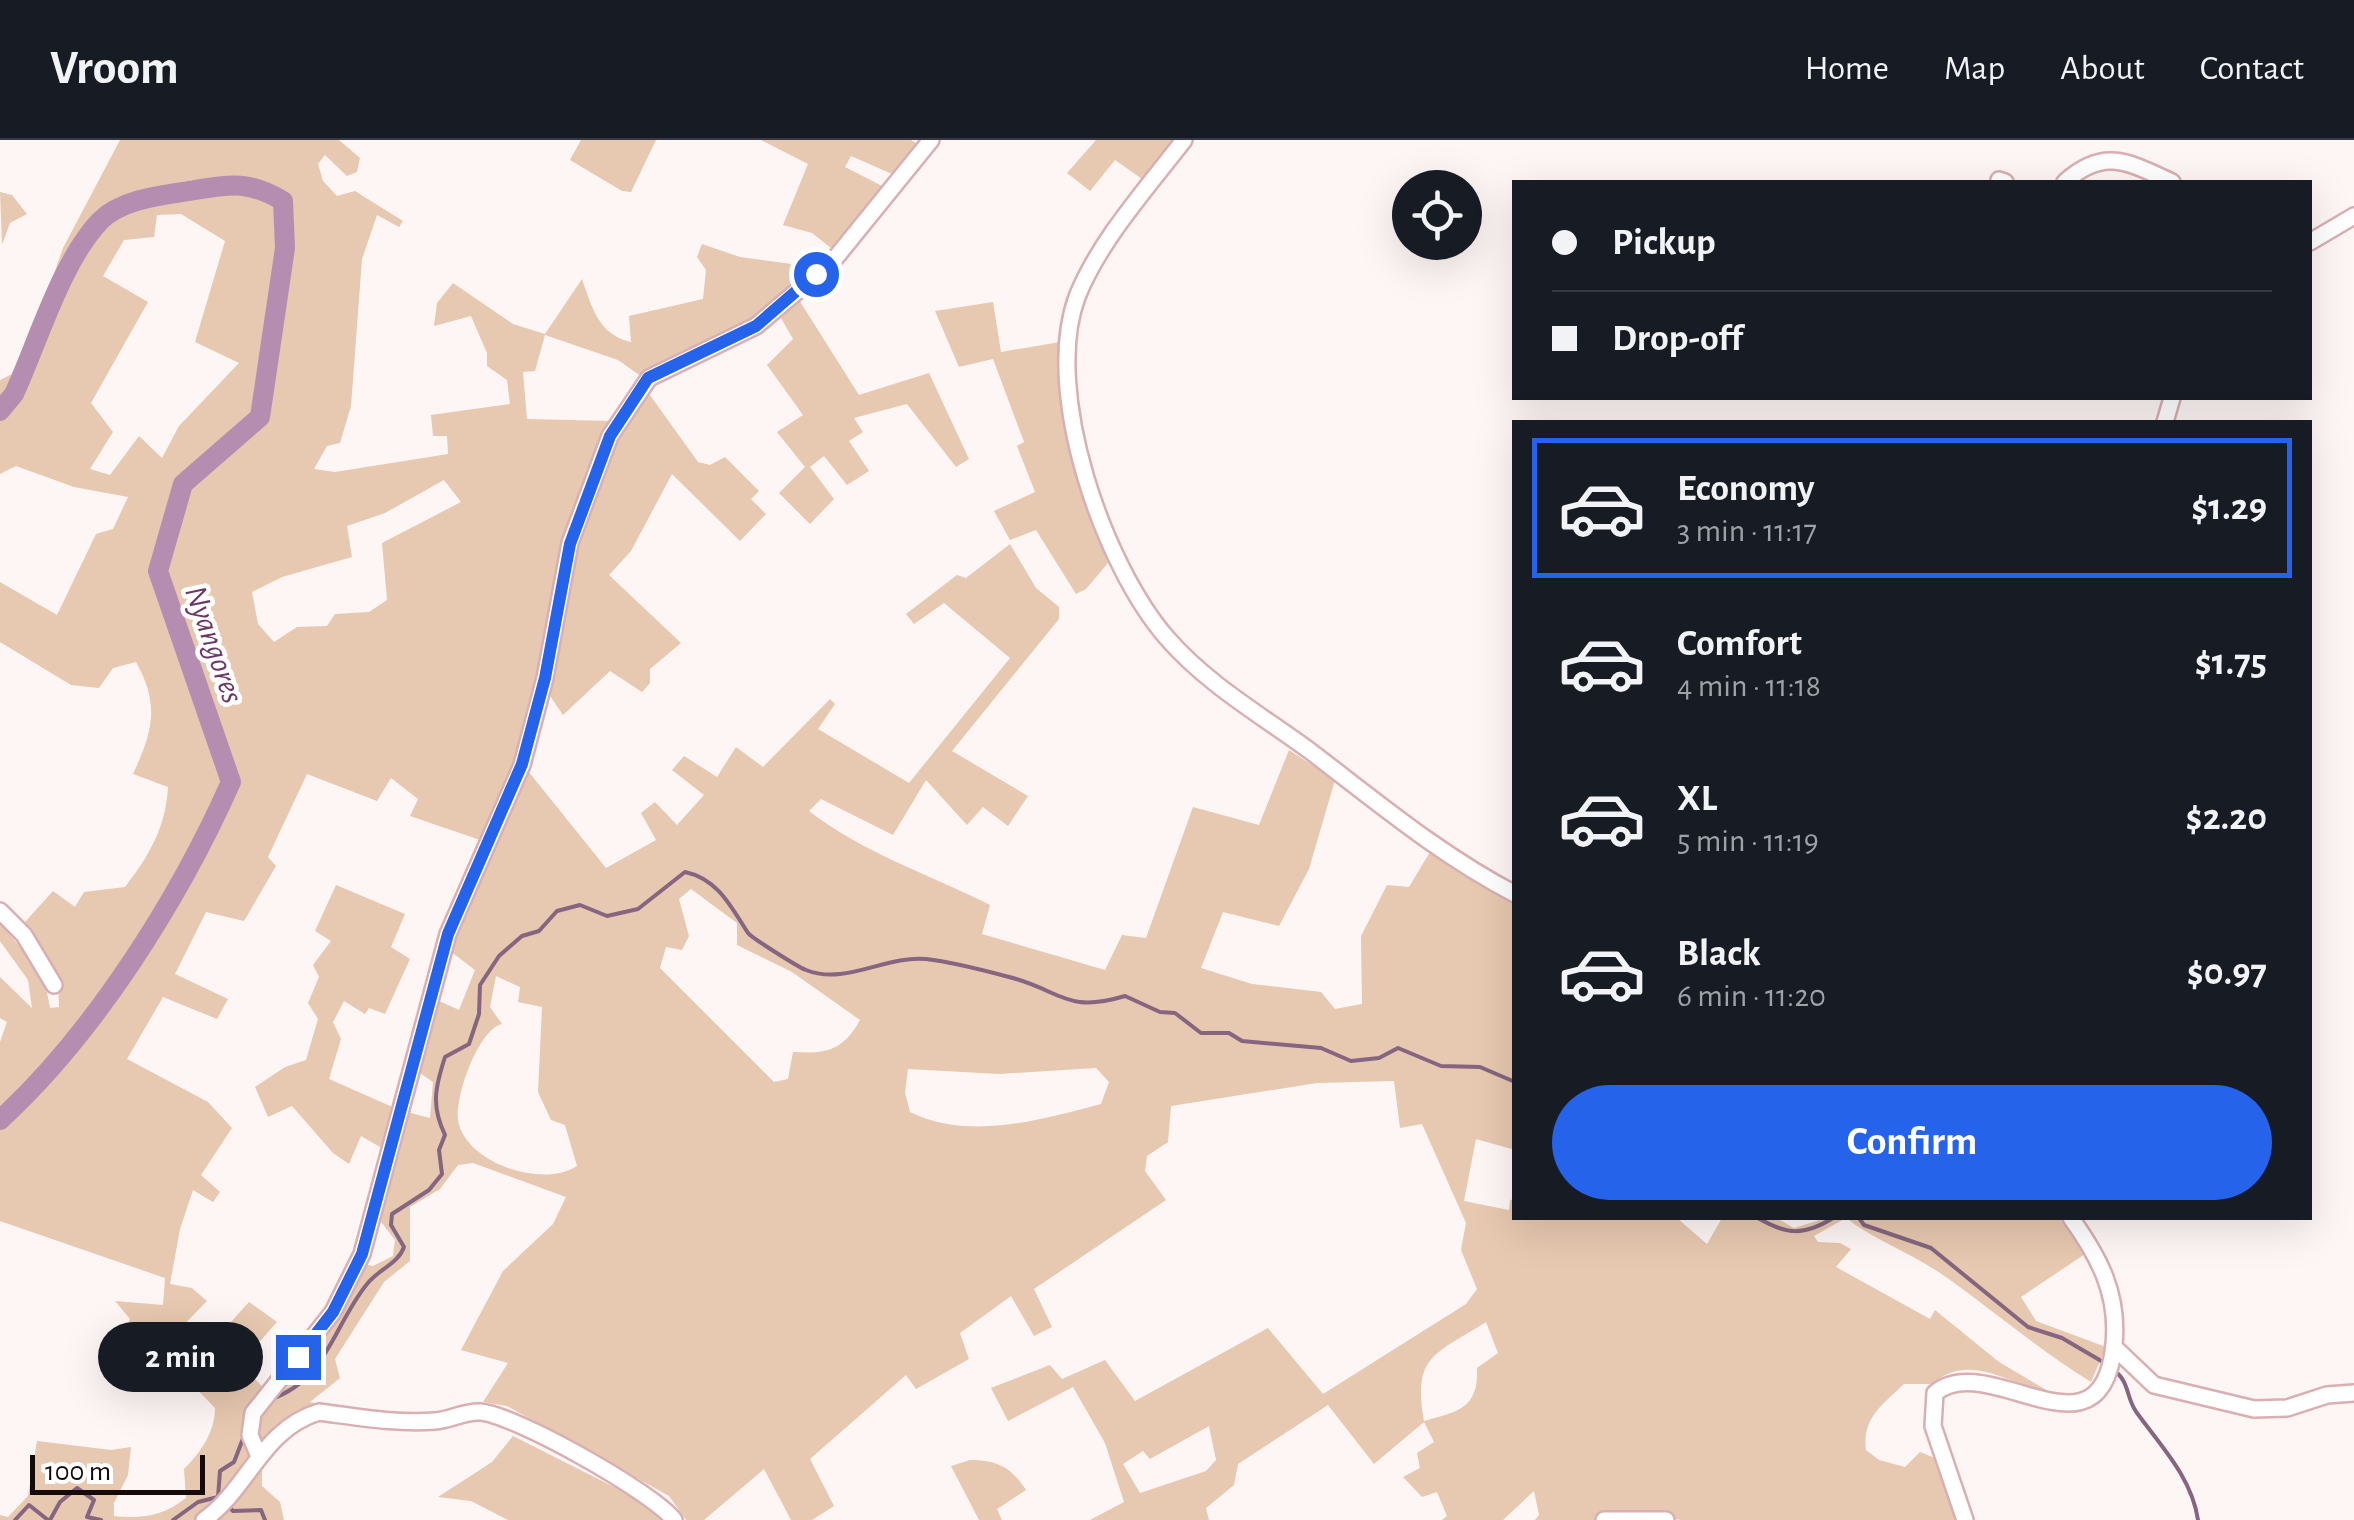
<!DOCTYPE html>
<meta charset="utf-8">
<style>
:root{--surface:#171b24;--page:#242831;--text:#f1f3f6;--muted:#9ea1a6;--line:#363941;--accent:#2563eb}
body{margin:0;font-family:"Alegreya Sans",sans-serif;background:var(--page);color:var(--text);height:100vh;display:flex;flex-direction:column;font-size:38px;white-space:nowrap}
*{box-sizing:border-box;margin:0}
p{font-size:32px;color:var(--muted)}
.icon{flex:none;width:55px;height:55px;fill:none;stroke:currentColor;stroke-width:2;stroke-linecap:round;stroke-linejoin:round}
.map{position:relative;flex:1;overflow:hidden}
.details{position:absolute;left:1512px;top:280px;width:800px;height:800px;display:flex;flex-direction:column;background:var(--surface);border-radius:0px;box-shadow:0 10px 40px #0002}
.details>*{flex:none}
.top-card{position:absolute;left:1512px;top:40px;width:800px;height:220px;border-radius:0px;box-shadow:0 10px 40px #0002;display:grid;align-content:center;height:220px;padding:0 40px;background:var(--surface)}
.controls{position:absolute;left:1392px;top:30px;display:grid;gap:20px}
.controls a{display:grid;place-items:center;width:90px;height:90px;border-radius:50%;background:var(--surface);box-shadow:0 10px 40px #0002;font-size:50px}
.scale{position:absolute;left:30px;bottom:25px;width:175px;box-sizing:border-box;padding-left:10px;border:5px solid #16090a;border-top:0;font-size:28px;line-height:35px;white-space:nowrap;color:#16090a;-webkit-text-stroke:8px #fff;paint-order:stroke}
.end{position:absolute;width:45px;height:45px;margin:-22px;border:12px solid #2563eb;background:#fff;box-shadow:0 0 0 5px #fff}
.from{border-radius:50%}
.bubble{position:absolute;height:70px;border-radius:35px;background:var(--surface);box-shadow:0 10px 40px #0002;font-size:32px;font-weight:700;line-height:70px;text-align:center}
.top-card b{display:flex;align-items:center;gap:35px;height:95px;font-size:38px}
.top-card b+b{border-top:2px solid var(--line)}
.top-card i{width:25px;height:25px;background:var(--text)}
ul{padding:18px 0 0;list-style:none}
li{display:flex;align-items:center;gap:30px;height:140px;margin:0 20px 15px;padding:0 20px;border:5px solid transparent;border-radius:0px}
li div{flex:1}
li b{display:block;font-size:38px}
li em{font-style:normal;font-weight:700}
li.selected{border-color:var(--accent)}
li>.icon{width:90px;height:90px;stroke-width:1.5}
.primary-button{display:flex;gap:20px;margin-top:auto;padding:20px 40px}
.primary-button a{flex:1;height:115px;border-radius:60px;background:var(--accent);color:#fff;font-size:40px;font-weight:700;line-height:115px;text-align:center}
header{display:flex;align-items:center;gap:60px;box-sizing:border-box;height:140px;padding:0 50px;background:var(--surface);border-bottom:2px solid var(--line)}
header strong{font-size:48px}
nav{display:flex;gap:55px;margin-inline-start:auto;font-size:35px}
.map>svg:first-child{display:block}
.green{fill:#e7c8b0;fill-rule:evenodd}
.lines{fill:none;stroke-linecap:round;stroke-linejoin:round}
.stream{stroke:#85657f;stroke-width:4}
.river{stroke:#b58db1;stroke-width:20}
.minor-casing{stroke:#d9afb2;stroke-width:20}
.minor{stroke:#fff;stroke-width:15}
.route{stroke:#2563eb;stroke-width:12}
.labels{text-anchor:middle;stroke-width:9;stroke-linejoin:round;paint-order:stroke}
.water-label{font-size:32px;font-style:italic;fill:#6b3767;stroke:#fff}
</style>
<header>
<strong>Vroom</strong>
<nav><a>Home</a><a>Map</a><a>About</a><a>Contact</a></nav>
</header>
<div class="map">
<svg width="2354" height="1380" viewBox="0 0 2354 1380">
<rect width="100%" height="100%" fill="#fef5f5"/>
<path class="green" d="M120 0H339L360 18 357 32 347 36 325 15 318 24 323 41 337 56 355 51 403 81 399 87 377 75 362 119 351 266 340 303 327 306 314 329 335 332 448 314 447 296H433L431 275 510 264 507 240 487 226V213L471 176 434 186 437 163 453 143 513 184 545 194 582 139C592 168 599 195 631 202L629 176 703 159 706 130 697 117 702 104 740 117 814 127 765 174 642 237 618 220 545 195 535 231 523 232 527 279 613 281 592 323 558 418 550 480 519 611 486 702 410 676 418 659 391 638 377 661 307 634 268 717 276 726 244 781 206 772 175 834 228 859 217 879 163 857 127 919 208 962 232 988 201 1035 220 1052 213 1062 193 1050 180 1089 170 1144 192 1148 207 1161 172 1197 167 1221 114 1214 130 1179 115 1161 163 1165 165 1138 0 1081V902L7 882 0 878V837L32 868 28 840 0 801V782L44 837 50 868 59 867 58 843 25 782 53 751 75 767 84 752 125 747C149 716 166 687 168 647L133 634C153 591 160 565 136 522L113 528 99 548 71 545 0 502V442L57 475 96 394 113 389 128 357 74 347 16 326 0 334V240L12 234 41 171 63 108ZM181 74 225 101 195 202 239 223 179 286 162 318 139 296 110 335 90 329 113 292 91 263 148 162 103 136 124 100 154 97 157 75ZM444 340 461 362 382 403 387 460 369 472 335 474 327 486 297 487 274 502 258 484 252 452 282 437 352 417 347 386 385 373Z
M581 0H656L631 52 622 51 570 20Z
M761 0H911L916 3 892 34 851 16 845 27 884 47 835 111 812 93 783 85 808 24Z
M1096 0H1175L1145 41 1115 20 1090 51 1067 33Z
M0 52 12 55 27 74 10 83 2 105Z
M799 160 859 255 929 233 969 319 956 327 907 264 854 278 863 292 849 301 869 331 847 345 824 316 810 327 834 359 810 384 779 353 805 327 777 292 803 275 767 225 793 199 781 178Z
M993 162 1001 212 1060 202C1061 282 1081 349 1108 423L1086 449 1076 454 1036 390 1010 400 994 371 1035 352 1017 306 1024 302 993 219 959 227 935 171Z
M647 251 698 322 710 325 725 317 759 351 751 359 766 374 740 401 672 334 631 411 609 435 681 503 650 529V543L642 552 610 531 563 575 550 556 569 434 582 385 607 311Z
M1010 404 1036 448 1059 467V479L952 611 1028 656 1008 686 983 667 967 685 926 640 893 695 821 659 809 671C863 713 929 734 990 765L982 794 1105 830 1122 795 1146 798 1193 667 1259 685 1289 610 1335 640 1309 729 1279 786 1223 772 1201 828 1252 844 1321 852 1335 869 1362 864 1361 796 1387 745 1409 747 1430 712 1515 762V1010L1476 999 1464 1061 1509 1070 1510 1060 1515 1059V1078H1677L1707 1104 1722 1078H1776L1794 1088 1826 1078H2059L2085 1114 2021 1157 2036 1181 2106 1207 2091 1242C2039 1210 1995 1172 1946 1137 1914 1114 1877 1102 1846 1078L1814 1096 1818 1102 1840 1103 1851 1109 1836 1127 1930 1179 1935 1170 1999 1222 2053 1254C2012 1246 1970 1210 1932 1244H1904C1882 1265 1862 1278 1866 1310L1879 1320 1905 1327 1920 1312 1935 1318 1956 1380H1681L1626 1372 1595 1380H1535L1539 1375 1534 1351 1503 1380H1442L1447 1376 1437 1352 1422 1357 1403 1337 1420 1328 1417 1313 1434 1302 1424 1282 1374 1324 1328 1265 1238 1324 1234 1345 1206 1368 1209 1380H1090L1124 1362 1105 1303 1073 1247 1008 1281 991 1248 1050 1225 1062 1239 1105 1220 1135 1261 1268 1188 1323 1254 1466 1164 1477 1149 1461 1110 1466 1083 1422 984 1400 988 1394 941 1317 943 1171 966 1168 1002 1147 1016 1145 1031 1166 1060 1034 1149 1052 1187 1034 1196 1011 1156 960 1193 969 1219 916 1249 906 1235 810 1319 834 1366 812 1380H791L764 1329 704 1380H686L669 1356 507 1266 483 1262 508 1223 461 1210 503 1131 553 1084 566 1057 473 1023 458 1025 440 1049 410 1067V1121L384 1142 335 1219 340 1238 310 1262 324 1265 260 1308 255 1296 258 1274 364 1124 373 1126 393 1116 395 1100 379 1079 407 972 430 978 433 942 417 931 437 860 459 870 475 830 450 811 465 762 528 631 606 728 656 700 641 673 655 662 677 685 704 655 672 630 684 616 717 637 736 607 763 627 830 559 835 564 818 589 909 643 1010 518 944 463 914 484 906 474 957 435 966 438ZM691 749 737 783V805L792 832 860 880C843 911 826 914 793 912L788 939 774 942 660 828 666 807 682 810 689 796 679 759ZM496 836 520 847 518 862 542 867 538 952 551 980 565 985 577 1026C544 1048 471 1025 459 985 452 962 478 889 502 884L490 867ZM1096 928 1109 942 1101 964C1040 980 969 1001 910 972L905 953 908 929 999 934ZM1486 1182 1498 1213 1477 1228C1479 1268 1458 1272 1424 1281 1412 1215 1436 1214 1486 1182ZM1209 1286 1216 1320 1206 1331 1140 1353 1123 1324 1143 1311 1150 1319Z
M336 745 405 774 391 807 410 819 385 874 369 868 365 874 344 861 333 882 341 899 329 939 397 969 387 1011 361 996 349 1024 333 1013 292 966 268 977 255 947 285 927 306 920 318 879 308 863 319 837 313 825 331 801 315 791Z
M249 1162 277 1182 240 1224 264 1248 243 1276 253 1315 227 1355 196 1380H0V1375L8 1377 28 1356 37 1301 111 1310 131 1307 128 1335 114 1363V1376C143 1379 163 1376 186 1358L184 1329C201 1312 215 1292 215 1268L183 1235Z
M513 1296 624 1352 663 1380H508L471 1361 438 1357 492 1322Z
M970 1320C997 1320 1011 1327 1026 1350L997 1369 1002 1380H979L951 1326Z
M262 1330V1346L280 1362 284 1380H213Z"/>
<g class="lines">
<path class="stream" d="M1758 1078C1787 1095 1804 1096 1833 1078
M1859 1078 1864 1085 1931 1108 2028 1187 2062 1198 2103 1222
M2111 1228C2131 1241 2125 1257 2137 1273 2161 1306 2192 1338 2198 1380
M271 1259C327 1240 333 1186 367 1144 379 1129 398 1124 404 1107L391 1085 392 1074 429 1050 442 1034 439 1010 445 995C431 966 435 948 445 917L469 904 479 874 480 845 499 816 522 796 539 791 557 771 580 765 607 776 638 769 685 732C718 739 731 767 748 793 752 798 798 827 806 830 845 846 886 815 926 819 953 822 983 830 1009 837 1061 850 1065 874 1125 856L1160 872 1175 873 1201 893H1229L1242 901 1321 908 1351 921 1379 918 1398 908 1441 926 1480 927 1515 942
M228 1366 233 1371 261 1370 265 1380
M15 1380 29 1365 48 1380
M50 1380 60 1362 77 1348 94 1360 87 1377 101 1380
M173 1380 198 1362 218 1357 220 1331 234 1322 244 1296"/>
<path class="river" d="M0 271 14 254C38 202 61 122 100 81 123 58 165 55 195 50 232 44 250 41 283 61L285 108 260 277 183 344 158 431 231 642C179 759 94 894 0 980"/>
<g class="minor-casing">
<path id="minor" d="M1184 0C1148 47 1099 101 1077 157 1042 251 1104 426 1167 498 1208 545 1261 575 1310 611 1377 662 1440 715 1515 754
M1999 40 2005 42
M2065 42C2104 7 2128 22 2172 42
M2310 102 2354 76
M2165 282 2172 258
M0 771 24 795 54 845
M2114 1207 2154 1245 2254 1269 2287 1268 2327 1255 2354 1253
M258 1314 250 1295 253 1273 333 1172 362 1114 448 794 522 625 545 538 570 403 610 296 649 238 756 186 833 121 931 0
M204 1380C249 1348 262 1289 319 1272 357 1277 396 1284 435 1281 450 1280 465 1271 480 1272 514 1274 654 1353 674 1380
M1604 1380H1666
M1965 1380 1933 1286 1935 1253C1989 1208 2102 1330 2114 1204 2119 1154 2099 1117 2071 1078"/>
</g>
<use href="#minor" class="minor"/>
</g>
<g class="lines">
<path class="route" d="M298 1217 333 1172 362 1114 448 794 522 624 545 538 570 404 610 296 648 238 756 186 816 134"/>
</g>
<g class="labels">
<g class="water-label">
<text transform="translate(215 504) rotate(71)" y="11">Nyangores</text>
</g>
</g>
</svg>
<div class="controls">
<a><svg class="icon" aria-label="locate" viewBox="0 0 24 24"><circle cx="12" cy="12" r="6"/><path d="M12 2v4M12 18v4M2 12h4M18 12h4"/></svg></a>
</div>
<div class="scale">100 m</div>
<i class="end from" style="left:816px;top:134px"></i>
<i class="end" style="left:298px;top:1217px"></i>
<div class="bubble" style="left:98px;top:1182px;width:165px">2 min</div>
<div class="top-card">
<b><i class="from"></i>Pickup</b>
<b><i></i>Drop-off</b>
</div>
<section class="details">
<ul>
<li class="selected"><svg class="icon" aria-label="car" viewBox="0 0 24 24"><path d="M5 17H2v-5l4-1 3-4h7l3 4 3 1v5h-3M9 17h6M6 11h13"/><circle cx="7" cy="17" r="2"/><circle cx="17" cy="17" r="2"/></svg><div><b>Economy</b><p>3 min · 11:17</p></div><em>$1.29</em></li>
<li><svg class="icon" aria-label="car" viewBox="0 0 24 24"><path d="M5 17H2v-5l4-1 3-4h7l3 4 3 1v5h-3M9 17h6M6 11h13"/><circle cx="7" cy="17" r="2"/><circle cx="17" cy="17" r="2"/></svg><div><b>Comfort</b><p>4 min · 11:18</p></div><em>$1.75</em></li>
<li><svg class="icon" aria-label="car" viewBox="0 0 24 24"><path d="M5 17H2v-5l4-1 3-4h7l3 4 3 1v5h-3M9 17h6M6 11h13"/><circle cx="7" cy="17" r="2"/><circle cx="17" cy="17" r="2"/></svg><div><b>XL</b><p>5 min · 11:19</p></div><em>$2.20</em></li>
<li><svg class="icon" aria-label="car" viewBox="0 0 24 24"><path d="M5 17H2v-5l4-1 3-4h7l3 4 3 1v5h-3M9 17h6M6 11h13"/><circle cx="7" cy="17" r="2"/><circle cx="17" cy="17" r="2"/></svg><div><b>Black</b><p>6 min · 11:20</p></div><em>$0.97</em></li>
</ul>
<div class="primary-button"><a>Confirm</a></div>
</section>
</div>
